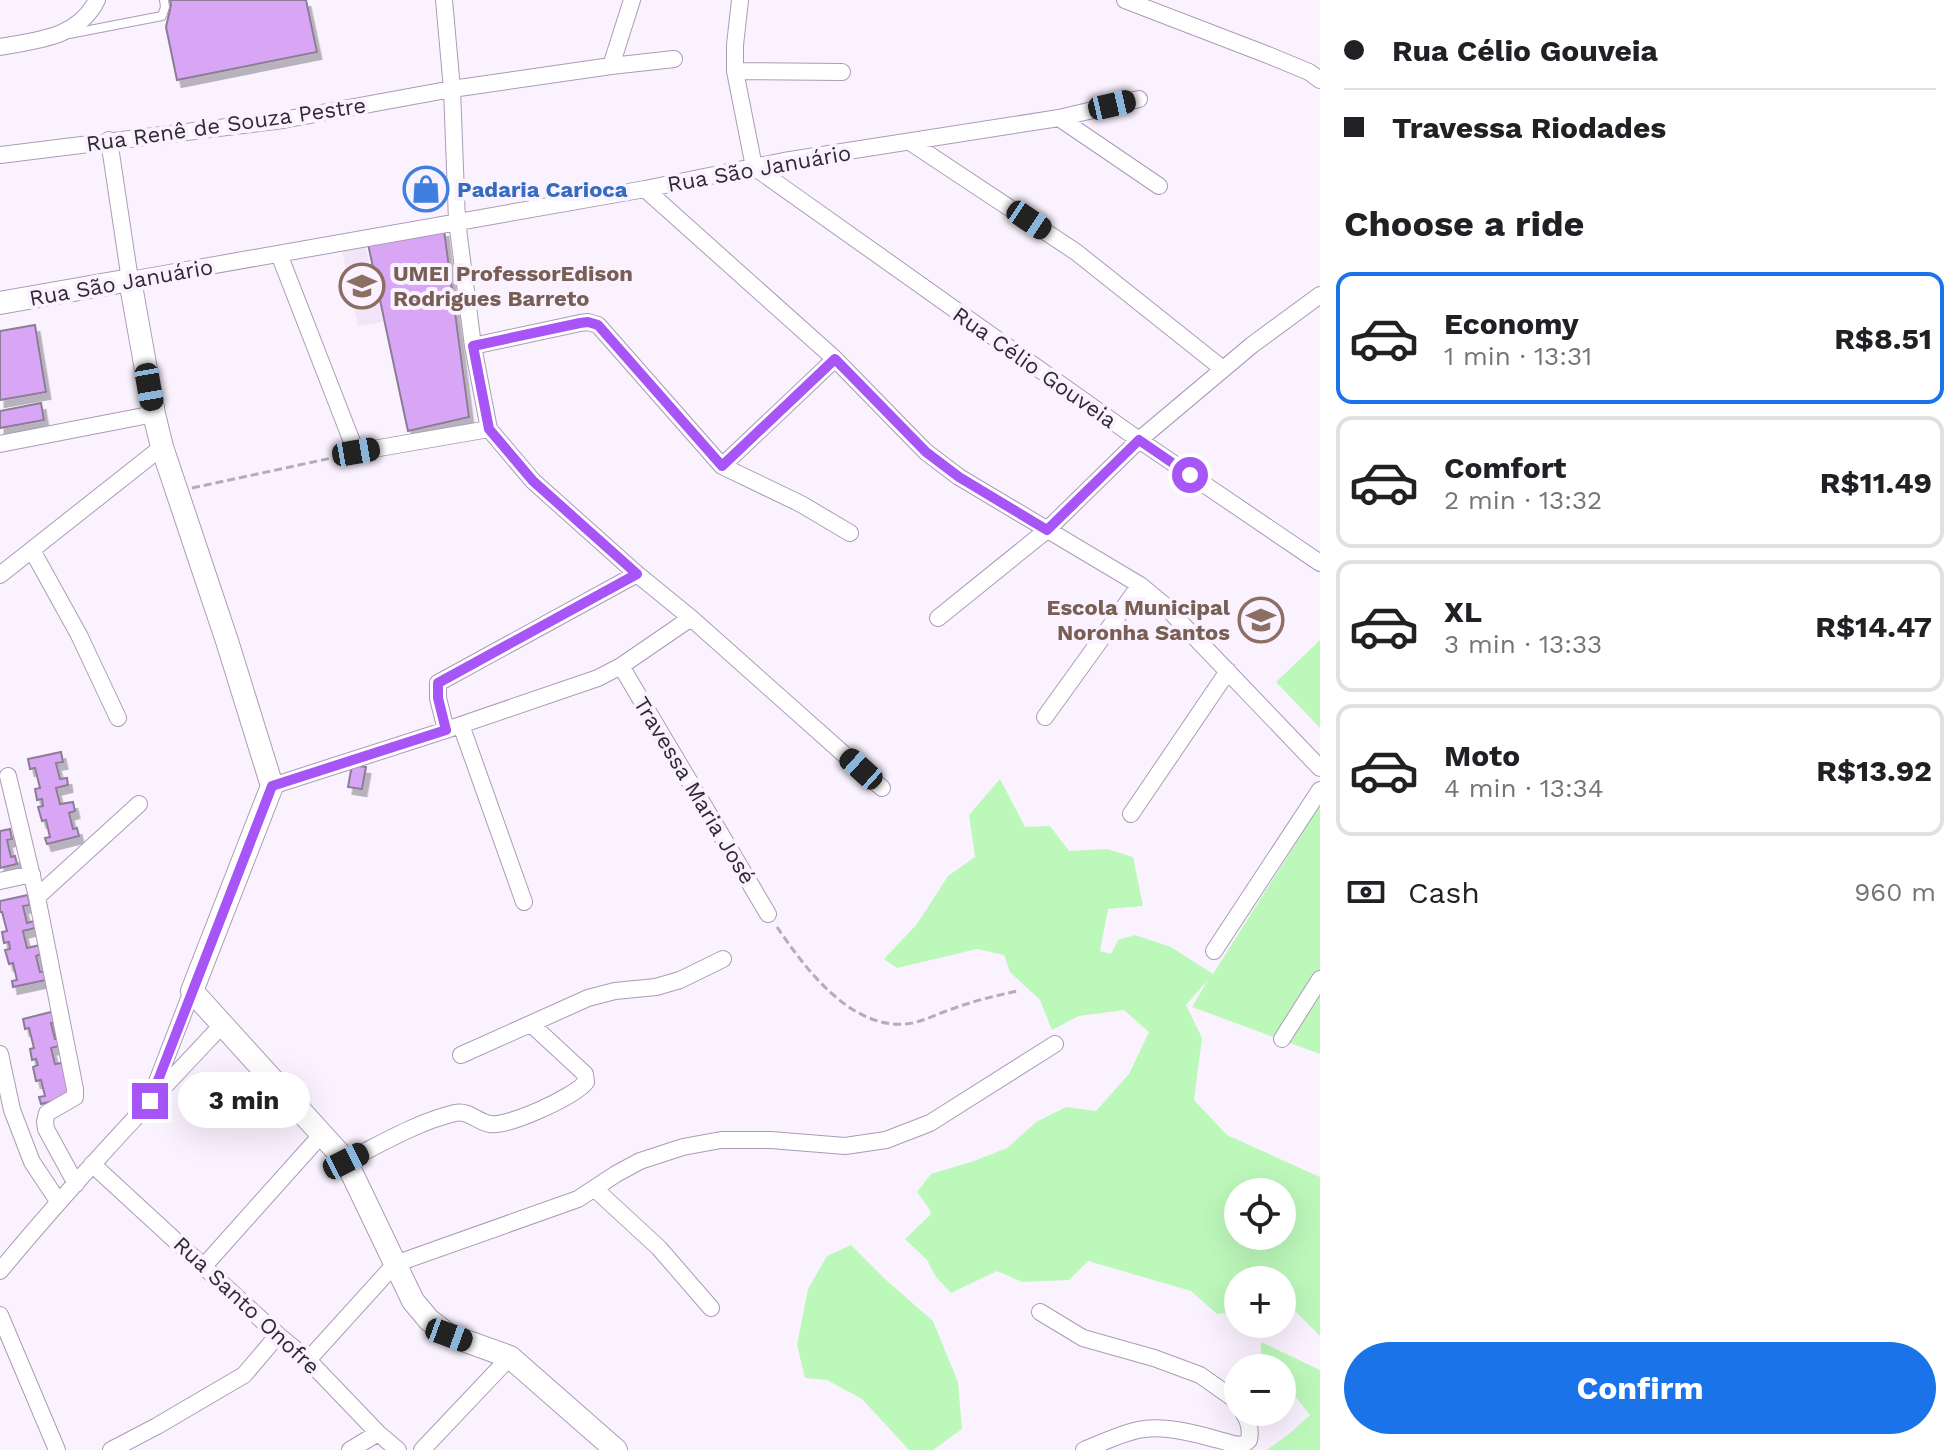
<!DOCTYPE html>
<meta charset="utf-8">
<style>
:root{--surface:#fff;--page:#f6f6f6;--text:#202124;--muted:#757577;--line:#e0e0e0;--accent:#1a73e8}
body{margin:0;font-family:"Work Sans",sans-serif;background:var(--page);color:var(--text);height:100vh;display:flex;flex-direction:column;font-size:30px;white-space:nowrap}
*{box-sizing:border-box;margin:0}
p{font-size:26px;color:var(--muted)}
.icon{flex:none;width:44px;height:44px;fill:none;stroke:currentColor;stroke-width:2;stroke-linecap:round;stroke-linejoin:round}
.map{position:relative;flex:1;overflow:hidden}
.sheet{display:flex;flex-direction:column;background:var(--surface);width:640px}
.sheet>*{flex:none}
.hud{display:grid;align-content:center;height:176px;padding:0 24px;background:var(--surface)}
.tools{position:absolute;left:1224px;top:1178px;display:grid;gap:16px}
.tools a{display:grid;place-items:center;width:72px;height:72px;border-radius:50%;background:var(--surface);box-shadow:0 8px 32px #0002;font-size:40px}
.end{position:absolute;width:36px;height:36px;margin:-18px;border:10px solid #a855f7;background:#fff;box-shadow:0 0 0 4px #fff}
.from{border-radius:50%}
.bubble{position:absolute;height:56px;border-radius:28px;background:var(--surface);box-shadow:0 8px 32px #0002;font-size:26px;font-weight:700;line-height:56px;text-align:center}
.car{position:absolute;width:24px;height:48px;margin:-24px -12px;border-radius:10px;box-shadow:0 0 6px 2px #0007;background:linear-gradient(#222 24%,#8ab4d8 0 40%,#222 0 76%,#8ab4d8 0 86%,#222 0)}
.hud b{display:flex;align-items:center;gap:28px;height:76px;font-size:30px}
.hud b+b{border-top:2px solid var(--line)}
.hud i{width:20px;height:20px;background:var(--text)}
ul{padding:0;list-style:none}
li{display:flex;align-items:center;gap:24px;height:132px;margin:0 16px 12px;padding:0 8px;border:4px solid var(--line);border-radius:16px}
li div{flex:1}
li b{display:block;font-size:30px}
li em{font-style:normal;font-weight:700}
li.current{border-color:var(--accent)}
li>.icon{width:72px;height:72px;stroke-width:1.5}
h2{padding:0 24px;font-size:36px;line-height:96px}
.pay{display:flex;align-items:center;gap:20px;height:88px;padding:0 24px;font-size:30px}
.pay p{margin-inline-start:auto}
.action{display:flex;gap:16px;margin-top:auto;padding:16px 24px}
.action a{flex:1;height:92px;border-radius:48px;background:var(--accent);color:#fff;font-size:32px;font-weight:700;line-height:92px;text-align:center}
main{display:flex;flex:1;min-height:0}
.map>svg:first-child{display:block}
.built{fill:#f2e5fa}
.green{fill:#bdf8bb;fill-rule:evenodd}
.building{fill:#d8a6f5;stroke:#8c7c96;stroke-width:2;filter:url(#shadow)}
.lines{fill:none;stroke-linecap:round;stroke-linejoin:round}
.lane-casing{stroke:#ac9bb7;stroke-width:10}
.street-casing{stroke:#ac9bb7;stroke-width:18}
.secondary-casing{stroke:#ac9bb7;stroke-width:24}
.path{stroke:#b4adb8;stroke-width:3;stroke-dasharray:8 4;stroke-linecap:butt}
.lane{stroke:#fff;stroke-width:8}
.street{stroke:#fff;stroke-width:16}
.secondary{stroke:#fff;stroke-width:22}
.route{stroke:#a855f7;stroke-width:10}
.labels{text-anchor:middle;stroke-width:8;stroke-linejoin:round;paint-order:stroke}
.street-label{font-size:22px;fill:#302a34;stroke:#faf3ff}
.shop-label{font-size:22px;font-weight:bold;fill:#366cbe;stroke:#faf3ff;text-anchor:start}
.education-label{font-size:22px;font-weight:bold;fill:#785e54;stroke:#faf3ff;text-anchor:start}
</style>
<main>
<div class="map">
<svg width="1320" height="1450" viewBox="0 0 1320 1450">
<defs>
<filter id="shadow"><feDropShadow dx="4.5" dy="7" stdDeviation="0" flood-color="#0004"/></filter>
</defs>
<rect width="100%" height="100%" fill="#faf3ff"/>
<path class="built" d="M365 245 383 322 358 326 342 250Z"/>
<path class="green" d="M1320 640V728L1276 682Z
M1000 779 1025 827 1050 826 1069 851 1107 849 1133 857 1143 906 1108 909 1100 951 1111 954 1118 940 1135 935 1171 947 1213 974 1320 805V1054L1192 1007 1208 980 1186 1005 1202 1038 1194 1100 1227 1135 1320 1177V1336L1282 1298V1280H1238V1311L1217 1314 1191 1291 1088 1261 1069 1280 1022 1282 997 1271 951 1293 936 1277 927 1260 905 1239 931 1214 928 1207 917 1192 931 1174 974 1161 1007 1148 1036 1122 1066 1107 1096 1111 1129 1074 1149 1032 1124 1010 1079 1016 1052 1030 1040 1000 1010 972 1004 955 977 949 897 968 884 959 917 924 948 876 975 857 969 815ZM1238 1192H1282V1236H1238Z
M851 1245 885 1279 933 1321 958 1382 962 1429 933 1450H909L862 1399 827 1380 805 1378 797 1345 808 1289 827 1256Z
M1261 1342 1320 1370V1450H1267L1289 1434 1310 1415 1282 1380V1368H1272L1261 1354Z"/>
<path class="building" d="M170 0H306L317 52 177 80 166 27 171 5Z
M444 230 469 417 408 431 368 244Z
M35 325 46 392 0 400V331Z
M41 403 44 420 0 428V411Z
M61 752 63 762 56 763 60 779 67 778 68 785 56 788 60 804 73 802 75 811 69 813 73 829 77 828 79 836 47 844 45 838 50 837 46 820 42 821 38 807 43 806 42 799 37 800 35 789 40 788 35 768 30 769 28 759Z
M352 765 366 767 362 789 348 787Z
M10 829 12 839 7 840 11 857 15 856 17 864 0 868V831Z
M28 895 30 905 23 906 27 923 34 921 35 928 23 931 27 948 40 945 42 954 36 956 40 972H44L46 980 13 987 12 981 17 980 13 963 9 964 5 950 10 949 9 942 4 943 2 932 7 931 2 912H0V901Z
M55 1011 58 1022 51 1023 55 1039 61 1038 63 1045 51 1048 55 1064 67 1062 74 1096 41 1104 39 1097 45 1096 41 1080 36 1081 33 1067 38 1065 36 1059 32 1060 30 1049 34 1048 29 1028 25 1029 23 1019Z"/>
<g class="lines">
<g class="lane-casing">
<path id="lane" d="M69 34 162 16 165 7 164 0"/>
</g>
<g class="street-casing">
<path id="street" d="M444 0 452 89 457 221 473 346 489 429 533 481 637 574 691 618 882 788
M740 0 735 45V71L754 167 1139 440 1320 563
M1125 0 1268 55 1309 72 1320 80
M0 47C38 40 78 38 97 0
M611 66 632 0
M735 71 842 72
M1059 118 1159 186
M109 140 130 280 645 189 784 161 1059 118 1139 99
M910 142 1076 252 1223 369
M0 155 283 120 452 89 611 66 674 59
M645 189 835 359 926 452 959 477 1140 585 1163 604 1320 768
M279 254 356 452 489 429
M473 346 580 323 588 322 598 325 722 466 801 504 850 533
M0 444 154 414
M722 466 835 359
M32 550 79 635 118 718
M0 575 162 447
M938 618 1047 530 1139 440 1252 345 1320 295
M621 666 768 914
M1045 717 1140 585
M461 725 524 902
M446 730 438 698V683L637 574
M8 776 37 897 75 1089V1097L47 1113 45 1122 46 1129 76 1184
M272 786 446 730 598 678 621 666 691 618
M1131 814 1228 671
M0 881 32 874
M37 897 139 804
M1214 951 1320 790
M1282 1039 1320 979
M0 1054 12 1110 32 1162 58 1201
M461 1055 588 998 615 991 656 987 680 980 723 959
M153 1092 192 991
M346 1161C381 1144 417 1122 455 1113 469 1110 477 1122 490 1124 508 1127 574 1097 586 1082L585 1074 531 1024
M92 1164 278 1335 308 1360 378 1433 398 1450
M595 1189 659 1248 711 1308
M204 1266 322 1134
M0 1271C71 1185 147 1105 223 1024
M1040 1312 1083 1338 1154 1358 1200 1375 1234 1399 1238 1404
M0 1315 57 1450
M308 1360 395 1264 578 1199 616 1174 640 1161 683 1147 721 1140H771L845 1146 886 1140 930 1123 1055 1044
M111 1450 157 1426 244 1375 278 1335
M350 1450 378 1433
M422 1450 510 1357
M1084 1450C1101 1443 1120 1434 1138 1430 1168 1423 1209 1438 1238 1445L1244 1444 1249 1440C1251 1430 1249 1421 1243 1412"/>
</g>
<g class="secondary-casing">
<path id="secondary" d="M0 303 130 280 154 414 162 447 227 641 272 786 192 991 346 1161 413 1301 429 1320 449 1335 510 1357 616 1450"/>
</g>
<path class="path" d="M192 488 341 456
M777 927C805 968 849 1028 905 1024 921 1023 936 1014 952 1009 973 1001 995 996 1017 991"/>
<use href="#lane" class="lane"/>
<use href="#street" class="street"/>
<use href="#secondary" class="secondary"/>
</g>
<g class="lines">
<path class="route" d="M150 1101 272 786 446 730 438 698V683L637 574 533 481 489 429 473 346 580 323 588 322 598 325 722 466 835 359 926 452 959 477 1047 530 1139 440 1190 475"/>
</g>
<defs>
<g id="shop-ring" transform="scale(2.3)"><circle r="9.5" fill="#faf3ff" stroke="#3f7fe0" stroke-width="1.5"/><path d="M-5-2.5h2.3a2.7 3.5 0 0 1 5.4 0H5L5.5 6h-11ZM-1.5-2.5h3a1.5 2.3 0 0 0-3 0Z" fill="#3f7fe0"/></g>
<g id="school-ring" transform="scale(2.3)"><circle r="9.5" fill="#faf3ff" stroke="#8d6e63" stroke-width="1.5"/><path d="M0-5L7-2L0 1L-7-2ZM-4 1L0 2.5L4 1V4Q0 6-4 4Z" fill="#8d6e63"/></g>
</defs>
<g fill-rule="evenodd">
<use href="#shop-ring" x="426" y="189"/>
<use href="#school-ring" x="362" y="286"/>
<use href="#school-ring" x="1261" y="620"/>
</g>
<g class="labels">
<g class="street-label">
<text transform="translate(226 124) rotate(-8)" y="8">Rua Renê de Souza Pestre</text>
<text transform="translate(759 168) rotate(-10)" y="8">Rua São Januário</text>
<text transform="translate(121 282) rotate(-10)" y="8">Rua São Januário</text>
<text transform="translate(1035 367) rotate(35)" y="8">Rua Célio Gouveia</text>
<text transform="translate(695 790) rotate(59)" y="8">Travessa Maria José</text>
<text transform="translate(247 1305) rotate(43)" y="8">Rua Santo Onofre</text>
</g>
<g class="shop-label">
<text x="457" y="197">Padaria Carioca</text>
</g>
<g class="education-label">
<text x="393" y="281">UMEI ProfessorEdison<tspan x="393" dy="25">Rodrigues Barreto</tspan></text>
<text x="1230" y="615" text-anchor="end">Escola Municipal<tspan x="1230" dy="25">Noronha Santos</tspan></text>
</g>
</g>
</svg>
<div class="tools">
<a><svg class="icon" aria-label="locate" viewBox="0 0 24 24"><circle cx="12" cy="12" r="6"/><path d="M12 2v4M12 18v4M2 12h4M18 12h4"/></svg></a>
<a>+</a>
<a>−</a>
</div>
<i class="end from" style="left:1190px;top:475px"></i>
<i class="end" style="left:150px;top:1101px"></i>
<div class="bubble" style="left:178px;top:1072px;width:132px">3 min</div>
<i class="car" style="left:1112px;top:105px;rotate:77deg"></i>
<i class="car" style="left:1029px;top:220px;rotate:124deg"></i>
<i class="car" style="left:149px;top:387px;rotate:170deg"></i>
<i class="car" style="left:356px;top:452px;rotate:80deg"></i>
<i class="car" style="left:861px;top:769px;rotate:312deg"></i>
<i class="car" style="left:346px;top:1161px;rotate:63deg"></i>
<i class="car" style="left:449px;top:1335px;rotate:110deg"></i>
</div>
<section class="sheet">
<div class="hud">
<b><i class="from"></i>Rua Célio Gouveia</b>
<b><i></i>Travessa Riodades</b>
</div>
<h2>Choose a ride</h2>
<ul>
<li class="current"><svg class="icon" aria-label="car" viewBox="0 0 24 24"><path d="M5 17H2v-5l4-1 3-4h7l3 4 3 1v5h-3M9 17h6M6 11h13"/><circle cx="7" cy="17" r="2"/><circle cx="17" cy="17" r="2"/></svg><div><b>Economy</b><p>1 min · 13:31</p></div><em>R$8.51</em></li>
<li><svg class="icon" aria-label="car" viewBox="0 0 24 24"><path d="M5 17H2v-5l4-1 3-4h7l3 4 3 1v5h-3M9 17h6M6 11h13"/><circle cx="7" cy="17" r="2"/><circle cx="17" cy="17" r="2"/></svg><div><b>Comfort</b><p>2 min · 13:32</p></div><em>R$11.49</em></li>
<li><svg class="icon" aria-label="car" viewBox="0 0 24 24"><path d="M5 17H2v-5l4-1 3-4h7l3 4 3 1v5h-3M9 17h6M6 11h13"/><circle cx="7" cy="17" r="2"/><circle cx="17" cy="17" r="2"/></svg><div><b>XL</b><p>3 min · 13:33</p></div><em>R$14.47</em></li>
<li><svg class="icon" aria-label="car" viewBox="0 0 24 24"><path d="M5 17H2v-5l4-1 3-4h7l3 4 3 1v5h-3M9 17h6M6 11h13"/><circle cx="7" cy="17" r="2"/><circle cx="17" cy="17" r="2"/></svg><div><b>Moto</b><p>4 min · 13:34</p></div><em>R$13.92</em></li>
</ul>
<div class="pay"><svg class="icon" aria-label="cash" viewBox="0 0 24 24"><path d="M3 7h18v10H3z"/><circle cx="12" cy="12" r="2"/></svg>Cash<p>960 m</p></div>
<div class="action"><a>Confirm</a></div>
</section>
</main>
